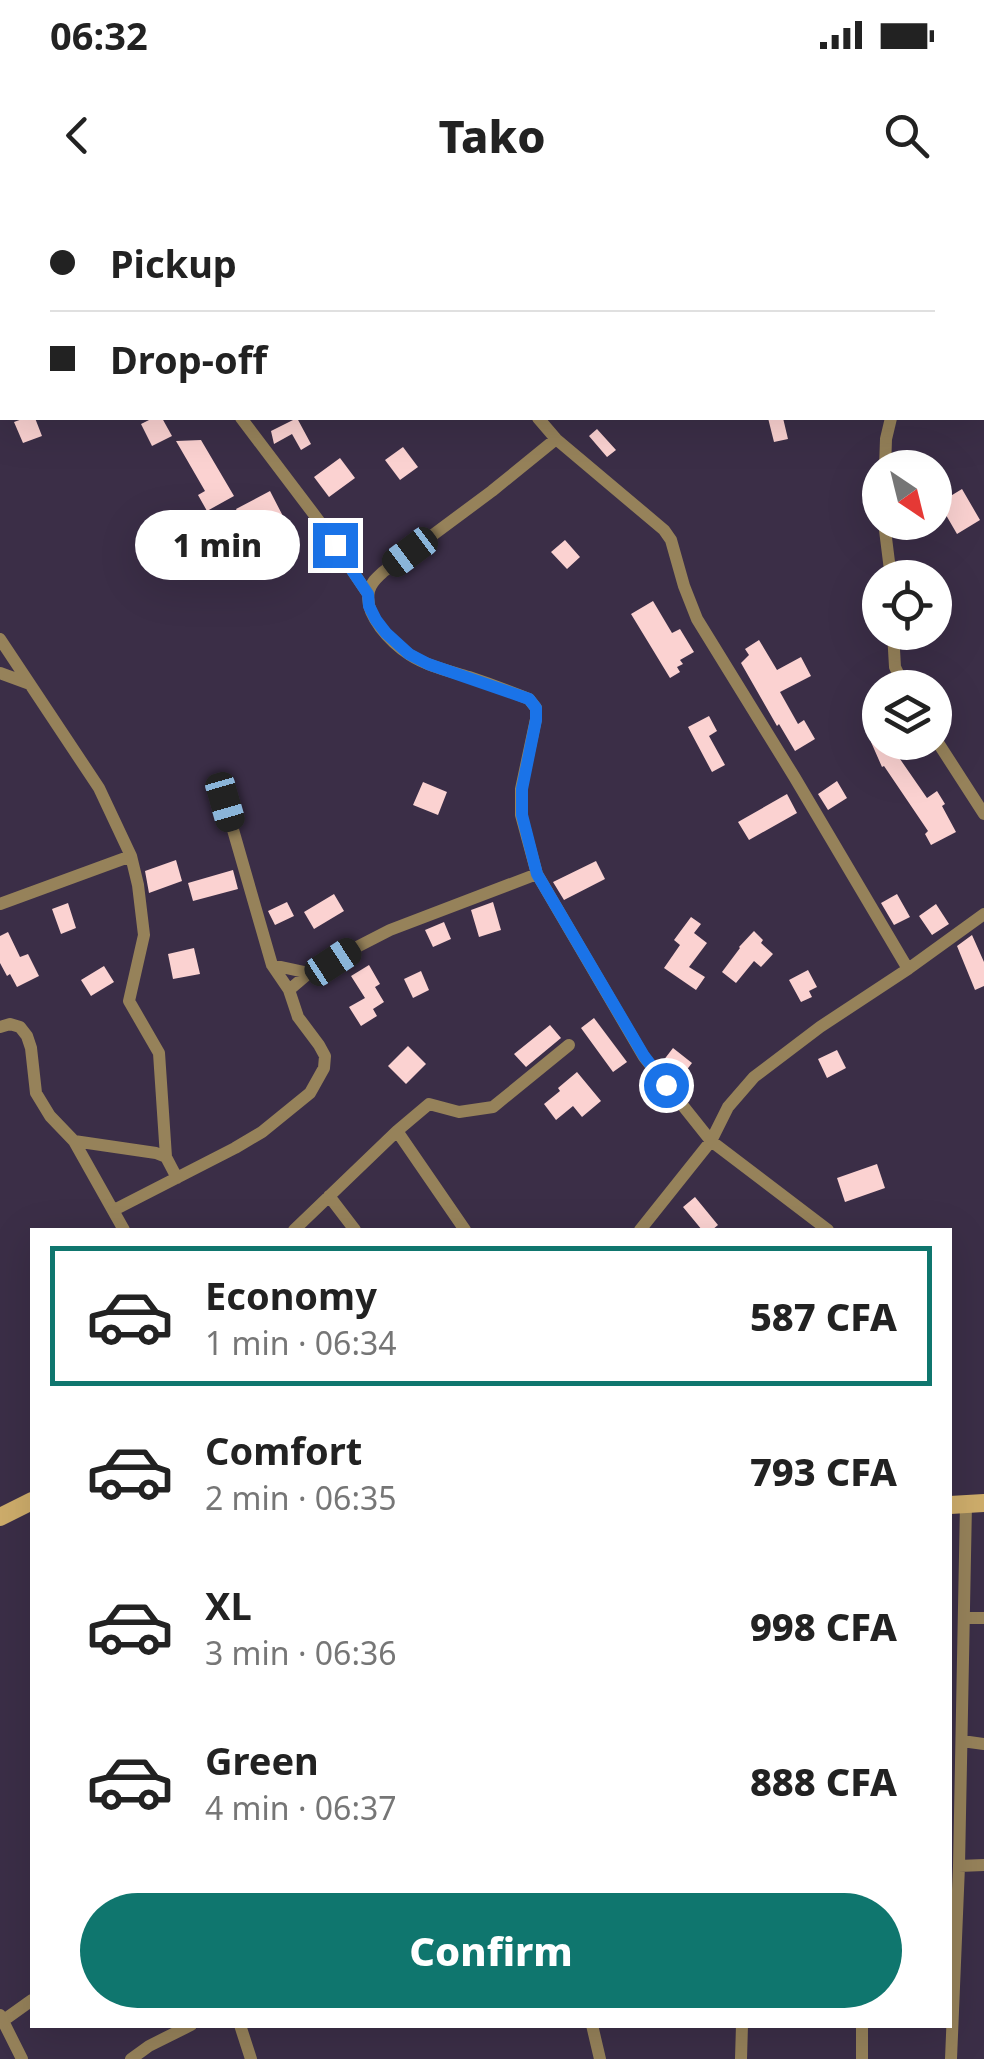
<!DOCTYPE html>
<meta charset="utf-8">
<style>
:root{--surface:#fff;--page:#f2f2f2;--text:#222;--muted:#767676;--line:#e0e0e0;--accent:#0f766e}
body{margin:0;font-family:"Noto Sans",sans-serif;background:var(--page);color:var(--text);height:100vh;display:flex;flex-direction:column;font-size:38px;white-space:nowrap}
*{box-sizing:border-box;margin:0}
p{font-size:32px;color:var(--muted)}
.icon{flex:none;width:55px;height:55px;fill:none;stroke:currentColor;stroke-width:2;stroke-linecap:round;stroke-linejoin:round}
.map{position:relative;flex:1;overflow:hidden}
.sheet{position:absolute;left:30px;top:1028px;width:922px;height:800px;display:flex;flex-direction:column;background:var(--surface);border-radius:0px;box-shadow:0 10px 40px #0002}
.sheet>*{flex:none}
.guide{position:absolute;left:0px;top:0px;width:985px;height:220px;box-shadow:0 10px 40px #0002;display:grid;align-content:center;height:220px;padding:0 50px;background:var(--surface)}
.needle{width:65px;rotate:145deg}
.fabs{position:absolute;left:862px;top:250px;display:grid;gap:20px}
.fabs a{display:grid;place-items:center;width:90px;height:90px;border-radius:50%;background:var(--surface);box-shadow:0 10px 40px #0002;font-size:50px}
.end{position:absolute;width:45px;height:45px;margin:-22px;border:12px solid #1a73e8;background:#fff;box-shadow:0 0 0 5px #fff}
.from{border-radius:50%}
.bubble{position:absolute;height:70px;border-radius:35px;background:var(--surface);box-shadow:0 10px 40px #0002;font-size:32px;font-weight:800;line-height:70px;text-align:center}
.car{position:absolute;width:30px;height:60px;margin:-30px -15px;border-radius:12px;box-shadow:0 0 8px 2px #0007;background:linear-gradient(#222 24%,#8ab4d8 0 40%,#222 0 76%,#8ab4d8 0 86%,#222 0)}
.guide b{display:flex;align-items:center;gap:35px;height:95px;font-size:38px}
.guide b+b{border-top:2px solid var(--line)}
.guide i{width:25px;height:25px;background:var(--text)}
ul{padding:18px 0 0;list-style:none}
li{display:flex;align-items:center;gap:30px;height:140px;margin:0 20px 15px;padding:0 30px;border:5px solid transparent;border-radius:0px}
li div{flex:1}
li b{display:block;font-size:38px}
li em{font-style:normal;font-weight:800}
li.active{border-color:var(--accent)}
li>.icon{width:90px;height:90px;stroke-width:1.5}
.button{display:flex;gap:20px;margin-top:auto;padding:20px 50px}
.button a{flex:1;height:115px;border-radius:60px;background:var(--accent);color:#fff;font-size:40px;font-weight:800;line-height:115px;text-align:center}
.status{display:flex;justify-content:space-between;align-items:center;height:70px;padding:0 50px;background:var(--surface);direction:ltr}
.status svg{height:28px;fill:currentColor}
header{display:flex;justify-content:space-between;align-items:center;height:130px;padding:0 50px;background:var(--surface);font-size:45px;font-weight:800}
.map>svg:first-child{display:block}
.building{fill:#fbd2d1}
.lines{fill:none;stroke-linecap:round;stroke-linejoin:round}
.street{stroke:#96825a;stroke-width:12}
.secondary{stroke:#cead6b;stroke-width:18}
.route{stroke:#1a73e8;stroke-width:12}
</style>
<div class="status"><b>06:32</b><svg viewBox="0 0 49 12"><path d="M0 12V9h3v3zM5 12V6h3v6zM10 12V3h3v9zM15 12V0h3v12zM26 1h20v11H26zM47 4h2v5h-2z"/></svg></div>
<header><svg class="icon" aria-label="back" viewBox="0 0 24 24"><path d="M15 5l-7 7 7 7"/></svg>Tako<svg class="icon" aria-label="search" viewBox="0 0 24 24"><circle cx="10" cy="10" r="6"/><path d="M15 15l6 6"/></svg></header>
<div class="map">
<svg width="984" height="1859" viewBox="0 0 984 1859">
<rect width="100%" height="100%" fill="#3b2e47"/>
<path class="building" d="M25 218H35L42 236 23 243 14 222Z
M153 218H162L172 236 152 246 141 224Z
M297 218 311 244 301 250 292 234 274 244 271 231Z
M768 218H783L788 239 774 242Z
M597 229 616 250 607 257 589 236Z
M201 240 234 296 207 311 198 295 205 291 176 241Z
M403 247 418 267 400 280 385 260Z
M340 258 355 278 329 297 314 277Z
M962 289 980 320 957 334 939 303Z
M270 291 285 320 251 338 236 309Z
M565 340 580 357 567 369 551 352Z
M653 401 672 433 680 429 694 452 680 460 683 464 677 467 680 472 670 478 631 414Z
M759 440 777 470 801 457 811 476 780 492 798 524 804 520 815 539 795 551 779 524 777 526 741 463 749 455 745 449Z
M709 516 717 531 709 536 725 565 712 572 688 527Z
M871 542H898L904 557 900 559 927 598 937 591 945 604 942 606 956 632 931 645 925 634 928 631 884 566 882 567Z
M837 581 847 598 828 610 818 594Z
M423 582 447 592 438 615 413 605Z
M787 594 797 613 749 640 738 622Z
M176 660 182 681 149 693 145 671Z
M596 661 605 679 564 700 553 682Z
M233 670 238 689 193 701 188 683Z
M334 694 344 711 314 729 304 712Z
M897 694 910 717 894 725 881 703Z
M287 702 294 716 275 725 268 711Z
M493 702 501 730 479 737 471 710Z
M68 703 76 728 61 734 52 709Z
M936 704 949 724 932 735 919 716Z
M691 717 701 724 694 733 707 743 689 767 705 777 696 790 664 768 680 745 674 740Z
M444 722 451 739 433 747 425 730Z
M754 731 763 740 761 743 773 754 761 767 754 761 736 783 722 772 740 748 739 747Z
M8 732 20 757 28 754 39 776 17 787 10 774 7 776 0 763V736Z
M972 735 984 762V786L975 790 957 746Z
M194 748 200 774 173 779 168 754Z
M369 765 380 784 375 787 384 802 373 809 377 816 361 826 349 807 365 798 351 776Z
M104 766 114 782 91 796 81 780Z
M808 770 817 787 809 791 812 797 801 802 789 780Z
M421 771 429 790 413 798 404 779Z
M594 818 627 862 613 872 581 828Z
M550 825 561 838 526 867 514 854Z
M408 846 426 864 406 884 388 866Z
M673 848 692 863 682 876 663 861Z
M837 850 846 868 827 878 818 859Z
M577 872 601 901 582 917 573 906 556 920 544 904 560 891 558 888Z
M877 964 885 988 845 1002 837 978Z
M695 997 718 1025 712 1030H702L683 1007Z"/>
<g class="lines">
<path class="street" d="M382 0 383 2
M706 2 711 0
M951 2 952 0
M982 170H984
M241 218 319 321 368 394
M538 218 556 239 664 330 671 340 684 386 697 419 795 578 908 769
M885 268 886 239 891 218
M884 322 891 378
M893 432 895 467 905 488
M0 439 99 588 131 656
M0 473 30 484
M935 538 984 614
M537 674 521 615V589L536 519V508L529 499C509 491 490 484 469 477 450 471 427 466 410 455 392 443 363 415 369 391 371 382 377 378 383 372L492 291 556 239
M0 704 131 656 138 685 144 735 129 801 159 853 166 957
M272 765 309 773
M289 790 309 773 333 762 353 749 390 730 537 674 644 857 711 941 828 1030
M0 827 10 824 20 827 27 836 31 848 36 893 50 916 74 941 124 1030
M397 931 465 1030
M74 941 156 953 166 957 177 978
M329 996 355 1030
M114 1010 235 948 262 932 310 893 324 868 325 856 319 845 298 817 289 790 272 765 225 602
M294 1030 397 931 429 904 459 912 493 907 569 845
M640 1030 711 941 728 907 754 877 820 827 908 769 984 714
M965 1418H984
M962 1541 984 1544
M959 1666 984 1665
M0 1815 22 1859
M4 1820 32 1800
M240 1825 251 1859
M592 1825 600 1859
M131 1859 149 1846 191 1825
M741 1859 742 1825
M862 1859V1825
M951 1859 959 1666 966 1304"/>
<path class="secondary" d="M950 1305 984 1303
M0 1317 32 1301"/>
</g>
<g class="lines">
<path class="route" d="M335 345 368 394 369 406 376 420 386 433 409 454 428 464 529 499 536 508V520L522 589V615L537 674 644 856 666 885"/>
</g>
</svg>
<div class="fabs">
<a><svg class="needle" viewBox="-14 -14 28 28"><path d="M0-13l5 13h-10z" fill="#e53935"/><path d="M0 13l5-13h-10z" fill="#767676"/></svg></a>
<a><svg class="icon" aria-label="locate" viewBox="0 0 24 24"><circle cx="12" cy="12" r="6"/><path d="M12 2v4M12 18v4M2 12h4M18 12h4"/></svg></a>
<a><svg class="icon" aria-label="layers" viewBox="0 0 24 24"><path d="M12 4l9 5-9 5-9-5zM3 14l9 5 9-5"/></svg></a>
</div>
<i class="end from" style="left:666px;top:885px"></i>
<i class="end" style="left:335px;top:345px"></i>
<div class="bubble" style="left:135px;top:310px;width:165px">1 min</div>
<i class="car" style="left:410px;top:352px;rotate:233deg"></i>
<i class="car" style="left:225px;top:602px;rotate:164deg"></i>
<i class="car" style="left:333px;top:762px;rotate:57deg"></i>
<div class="guide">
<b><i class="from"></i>Pickup</b>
<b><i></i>Drop-off</b>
</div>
<section class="sheet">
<ul>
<li class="active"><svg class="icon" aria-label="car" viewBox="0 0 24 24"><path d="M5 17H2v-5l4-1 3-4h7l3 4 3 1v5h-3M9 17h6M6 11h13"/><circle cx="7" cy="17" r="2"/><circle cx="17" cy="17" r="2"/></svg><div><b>Economy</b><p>1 min · 06:34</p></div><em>587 CFA</em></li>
<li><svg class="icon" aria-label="car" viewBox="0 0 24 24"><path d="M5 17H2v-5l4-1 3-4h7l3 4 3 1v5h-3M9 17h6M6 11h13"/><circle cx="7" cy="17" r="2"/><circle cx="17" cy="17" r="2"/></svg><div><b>Comfort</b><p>2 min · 06:35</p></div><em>793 CFA</em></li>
<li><svg class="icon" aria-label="car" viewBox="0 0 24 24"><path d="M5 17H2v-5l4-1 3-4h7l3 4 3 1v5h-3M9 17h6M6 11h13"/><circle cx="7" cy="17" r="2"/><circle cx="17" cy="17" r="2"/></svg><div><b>XL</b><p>3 min · 06:36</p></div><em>998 CFA</em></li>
<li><svg class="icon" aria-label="car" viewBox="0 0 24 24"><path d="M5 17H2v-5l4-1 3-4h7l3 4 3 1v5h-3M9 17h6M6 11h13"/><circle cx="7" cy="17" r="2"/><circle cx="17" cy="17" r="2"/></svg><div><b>Green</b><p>4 min · 06:37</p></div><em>888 CFA</em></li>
</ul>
<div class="button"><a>Confirm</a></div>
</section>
</div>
